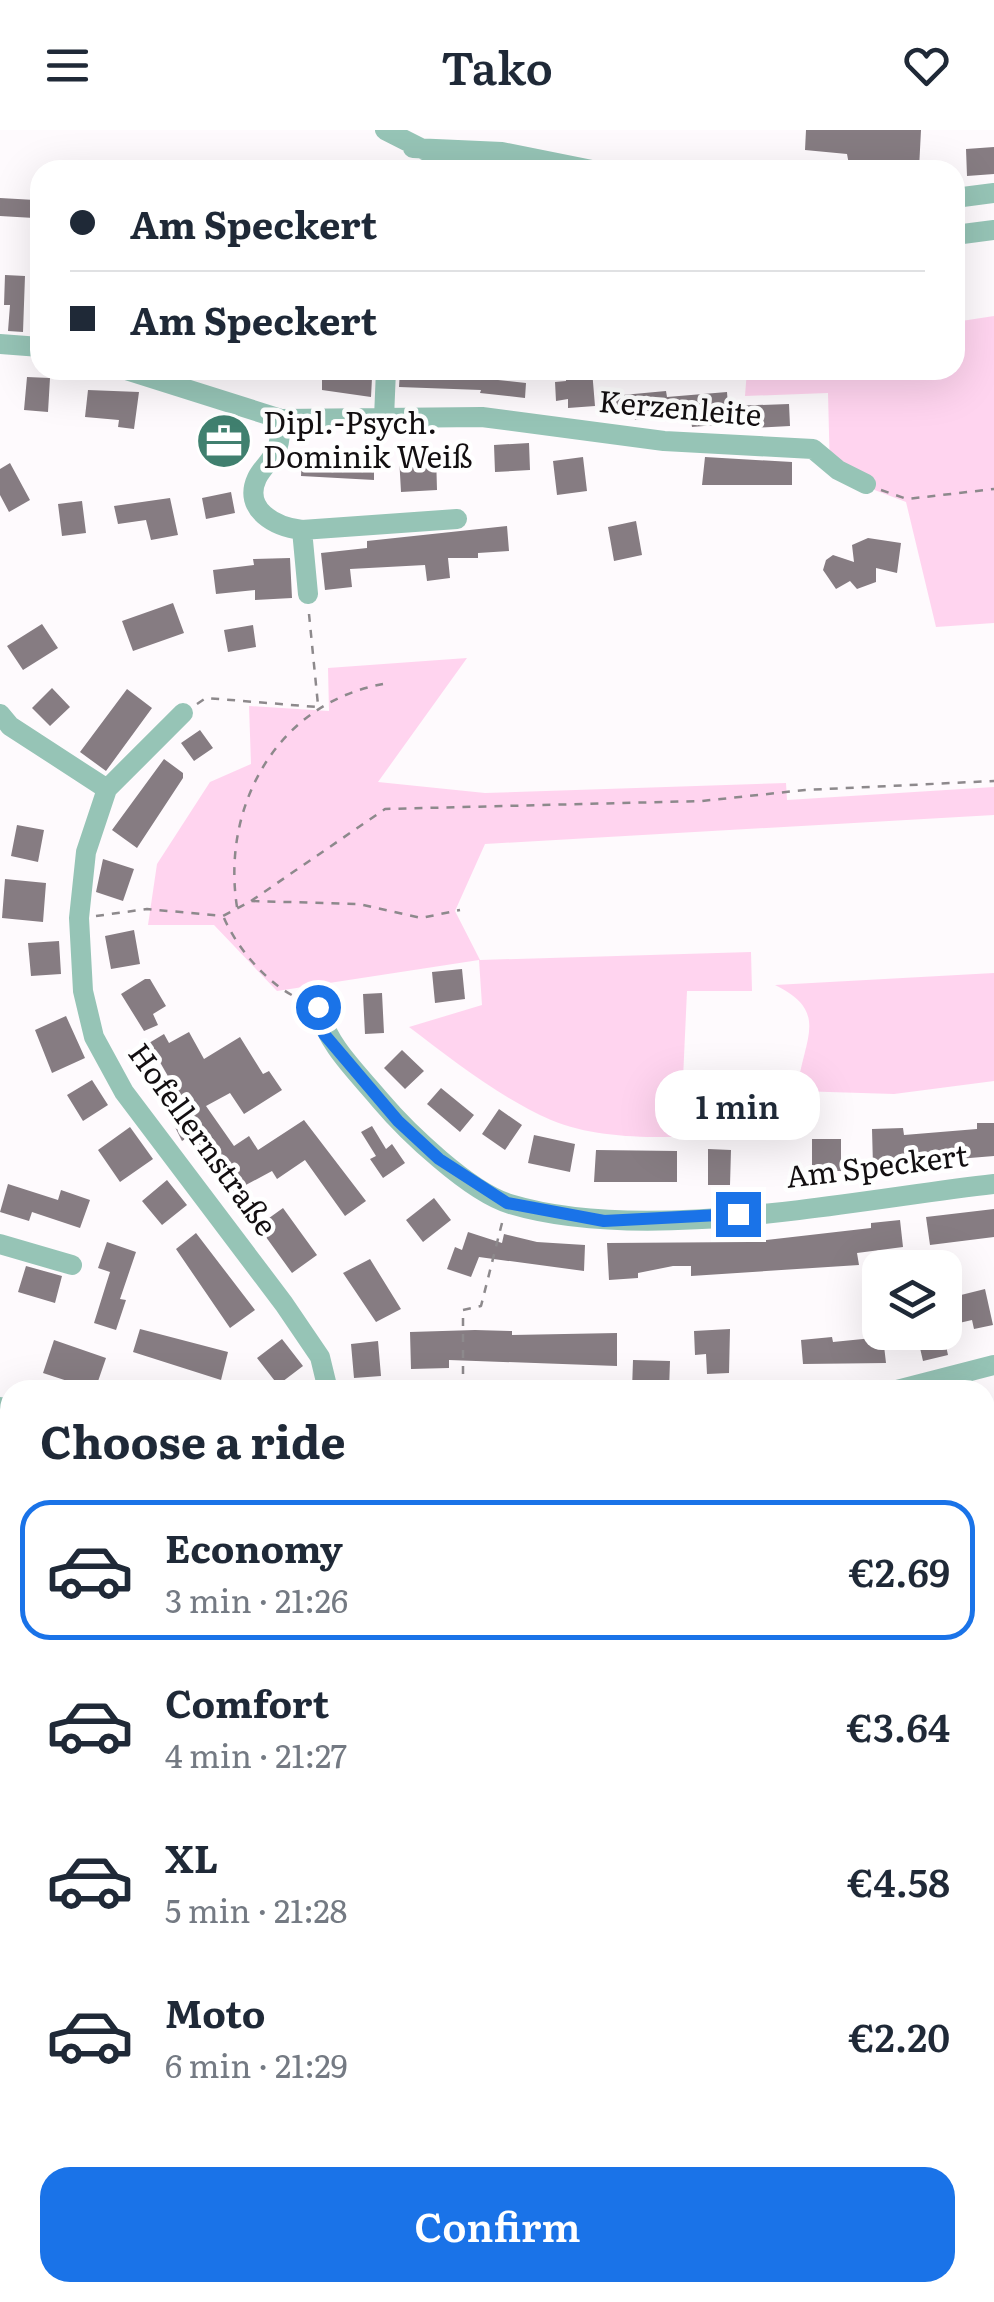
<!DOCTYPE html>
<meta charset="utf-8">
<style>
:root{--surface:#fff;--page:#f2f2f3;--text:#1f2937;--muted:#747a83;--line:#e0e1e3;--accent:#1a73e8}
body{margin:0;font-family:Literata,serif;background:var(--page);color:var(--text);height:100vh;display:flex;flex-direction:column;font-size:38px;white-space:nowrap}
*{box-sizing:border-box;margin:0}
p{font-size:32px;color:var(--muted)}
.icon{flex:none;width:55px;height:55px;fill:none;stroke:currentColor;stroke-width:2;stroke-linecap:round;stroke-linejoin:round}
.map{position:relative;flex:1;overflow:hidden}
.sheet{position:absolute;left:0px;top:1250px;width:995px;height:922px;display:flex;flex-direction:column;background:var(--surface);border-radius:30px 30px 0 0;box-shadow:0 10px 40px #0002}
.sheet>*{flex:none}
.top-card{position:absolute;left:30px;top:30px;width:935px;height:220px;border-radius:30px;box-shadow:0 10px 40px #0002;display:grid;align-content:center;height:220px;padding:0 40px;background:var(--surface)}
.buttons{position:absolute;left:862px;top:1120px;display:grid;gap:20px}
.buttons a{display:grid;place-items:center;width:100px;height:100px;border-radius:20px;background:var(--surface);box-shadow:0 10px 40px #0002;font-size:50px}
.end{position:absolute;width:45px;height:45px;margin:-22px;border:12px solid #1a73e8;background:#fff;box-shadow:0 0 0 5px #fff}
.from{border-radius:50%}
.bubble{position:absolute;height:70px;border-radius:30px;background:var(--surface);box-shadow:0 10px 40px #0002;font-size:32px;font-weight:600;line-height:70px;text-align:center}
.top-card b{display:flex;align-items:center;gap:35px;height:95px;font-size:38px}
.top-card b+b{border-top:2px solid var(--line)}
.top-card i{width:25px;height:25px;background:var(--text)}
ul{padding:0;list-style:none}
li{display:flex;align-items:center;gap:30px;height:140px;margin:0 20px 15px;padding:0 20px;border:5px solid transparent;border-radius:30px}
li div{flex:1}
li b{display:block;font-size:38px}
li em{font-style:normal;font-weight:600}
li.active{border-color:var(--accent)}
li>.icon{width:90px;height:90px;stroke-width:1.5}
h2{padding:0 40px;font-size:45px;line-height:120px}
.button{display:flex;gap:20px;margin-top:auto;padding:20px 40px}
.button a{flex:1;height:115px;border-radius:30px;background:var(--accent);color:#fff;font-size:40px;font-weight:600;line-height:115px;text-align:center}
header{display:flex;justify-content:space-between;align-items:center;height:130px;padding:0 40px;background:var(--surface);font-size:45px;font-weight:600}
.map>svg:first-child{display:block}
.green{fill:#ffd4ef}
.building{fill:#867c82}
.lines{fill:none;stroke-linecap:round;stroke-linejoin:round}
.path{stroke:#8d898c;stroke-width:2.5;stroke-dasharray:8 8;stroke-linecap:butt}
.minor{stroke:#96c4b6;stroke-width:20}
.route{stroke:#1a73e8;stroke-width:12}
.labels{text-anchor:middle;stroke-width:9;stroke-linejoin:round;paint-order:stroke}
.street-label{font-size:30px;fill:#130f11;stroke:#fff}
.poi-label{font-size:30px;fill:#130f11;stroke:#fff;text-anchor:start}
</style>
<header><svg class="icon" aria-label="menu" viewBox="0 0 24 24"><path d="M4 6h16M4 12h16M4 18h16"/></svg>Tako<svg class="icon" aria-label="heart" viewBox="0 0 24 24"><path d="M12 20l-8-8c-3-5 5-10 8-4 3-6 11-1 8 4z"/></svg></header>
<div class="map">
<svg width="994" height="2172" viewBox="0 0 994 2172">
<rect width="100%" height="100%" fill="#fefafd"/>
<path class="green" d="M994 186V493L936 497 906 372 830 343 828 263 745 266 747 240H955V192Z
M467 528 378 652 485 663 786 653 787 670 994 657V685L485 714 455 781 480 830 751 822 752 861H687L683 949 743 951V1005C682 1006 609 1014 551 990 499 967 454 931 409 897L482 875 479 830 277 861 214 795H148L157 734 210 652 251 634 249 576 329 581 328 538Z
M994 843V951L894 964 797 961C803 909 831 882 775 855Z
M985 1560 994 1568V1891L990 1923 985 1922Z"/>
<path class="building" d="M806 0H921L919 39 850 40 847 24 805 20Z
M994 17V44L967 46 966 19Z
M0 68 35 70 34 88 0 86Z
M5 145 25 146 23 202 8 201 10 175H4Z
M322 240 372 248 371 267 322 260Z
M400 240H460V246L526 253 525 268 480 263 481 260 399 257Z
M592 240 595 276 568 278V269L556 271 555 252 566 251V242Z
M27 247 50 248 48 282 24 280Z
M88 260 139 262 134 299 118 297 119 290 85 287Z
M666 261 667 267 727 262 728 276 789 274 790 296 751 298V292L692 297 690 284 635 290 634 281 613 284 612 266Z
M233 294 234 332H212L211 295Z
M529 313 530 340 495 342 494 315Z
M345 323H374V350L301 346 302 324Z
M436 324 437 360 401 362 399 326Z
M583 327 587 361 557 365 553 331Z
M705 327 792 332V355H702Z
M10 333 30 370 9 382 0 365V339Z
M231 362 235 383 206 389 202 368Z
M170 368 178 405 151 410 146 390 118 394 114 376Z
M82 371 86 403 62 406 58 374Z
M636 391 642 425 614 431 608 397Z
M507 396 509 421 478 423V428H448L450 448 427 451 425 435 350 439 352 457 325 460 321 423 367 418V411Z
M868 408 901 413 897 443 876 438V452L857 459 850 451 836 459 823 440 826 430 833 425 854 432 852 415Z
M290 428 292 468 255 470V460L216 464 213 440 254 435 253 429Z
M173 473 184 503 133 521 122 491Z
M42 494 58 518 23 540 7 516Z
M253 495 256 517 228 522 224 500Z
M52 558 70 577 50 596 32 578Z
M127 559 152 578 106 641 80 622Z
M200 600 213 618 194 631 181 613Z
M164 629 183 643V648L137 718 112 700Z
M17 695 44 700 38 732 11 726Z
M103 729 134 739 123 771 96 762Z
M5 749 46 753 43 792 2 788Z
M134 800 140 834 111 839 105 806Z
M59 811 61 844 31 846 28 813Z
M462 839 465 869 435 873 432 842Z
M145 849H150L166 876 153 884 158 895 144 901 121 864Z
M382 863 384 903 365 904 363 864Z
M66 886 85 928 52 943 35 900Z
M189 902 204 929 240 907 263 944 269 941 282 960 244 984 230 963 206 976 234 1016 249 1006 258 1020 304 990 366 1071 345 1086 305 1030 277 1049 272 1041 231 1063 190 1006 182 1011 155 957 169 948 149 913 164 904 169 913Z
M402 920 424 941 405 959 384 938Z
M92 950 108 975 83 991 67 965Z
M441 958 474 985 460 1002 427 974Z
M499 979 522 995 505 1020 482 1004Z
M977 993H994V1026L873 1036 872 999 903 998 904 1005 977 999Z
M372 996 386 1019 392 1014 405 1033 383 1048 370 1029 376 1026 361 1002Z
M130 997 153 1029 120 1052 98 1020Z
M534 1005 575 1014 570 1042 528 1033Z
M812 1009H841V1041H812Z
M708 1019 731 1020 730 1055H708Z
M596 1020 677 1021V1052H594Z
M167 1050 187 1075 162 1095 142 1071Z
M8 1054 58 1070 61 1060 90 1070 80 1098 32 1082 29 1091 0 1082Z
M434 1068 451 1090 423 1112 406 1090Z
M283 1078 317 1125 292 1143 258 1096Z
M994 1079V1107L930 1115 926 1087Z
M900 1090 903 1117 857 1123 859 1135 691 1146V1136H673L638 1143V1148L609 1150 607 1113 750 1112 871 1098V1093Z
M468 1102 502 1113 504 1104 537 1112 585 1115 584 1141 479 1127 471 1147 447 1139 455 1117 462 1120Z
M196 1103 255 1180 230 1198 176 1119Z
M107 1112 136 1122 120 1169 126 1170 116 1200 94 1193 110 1142 98 1138Z
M370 1129 401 1179 376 1192 343 1143Z
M26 1136 62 1146 55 1173 18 1162Z
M985 1159 993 1195 974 1199 972 1190 959 1193 953 1167Z
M140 1199 228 1222 221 1250 133 1222Z
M730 1199 729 1243 707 1244 706 1224 695 1225 694 1201Z
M475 1200 512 1201V1205L617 1203V1236L449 1230V1238L411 1239 410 1202Z
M943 1202 948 1225 923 1231 917 1205Z
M832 1207 833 1212 883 1207 886 1233 803 1234 801 1210Z
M282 1209 303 1236 278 1255 257 1228Z
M54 1210 106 1228 95 1260 43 1243Z
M378 1211 381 1246 354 1248 351 1214Z
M633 1230 670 1231 669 1260H632Z"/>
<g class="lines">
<path class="path" d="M881 360 907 369 994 359
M309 484 318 575
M197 574 206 568 317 577
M251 771 385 679 702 671 805 660 994 651
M237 777C221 675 278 573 383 554
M96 786 147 779 223 786 251 771 359 774 421 788 460 780
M224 788C238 820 270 857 302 870
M463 1260V1180L481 1176 502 1093
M985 1340 994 1337
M985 1487 994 1490
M985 1559 994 1568
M985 1927 994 1924
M985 2015 994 2016
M0 2073H10
M783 2162 789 2172
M840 2169V2172
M736 2172 753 2162"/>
<path class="minor" d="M385 0 464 40
M413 18 502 22 592 40
M955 68 994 63
M955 105 994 100
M0 214 40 217
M126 240 281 289 482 287 664 311 813 319 838 340 866 354
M384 288 386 240
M281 289C280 299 281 312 276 321 271 331 262 338 257 348 242 380 276 397 302 400L457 389
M302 400 308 464
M183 583 107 659 86 722 79 788 83 861 94 907 124 962 284 1174 320 1227 328 1260
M0 584 10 596 107 659
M318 877C327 915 355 940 380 970 407 1002 470 1062 510 1074 646 1115 852 1070 994 1054
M0 1114 72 1135
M897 1260 994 1235
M0 1277 10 1279
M0 1419 10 1426
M0 1646 10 1645
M0 1678 10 1689
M0 1734 10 1733
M53 2162V2172
M258 2162 259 2172
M538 2162 539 2172
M644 2162 669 2172"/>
</g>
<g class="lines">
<path class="route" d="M318 877 324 904 398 991 439 1029 507 1073 604 1091 738 1084"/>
</g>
<defs>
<g id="office-disc" transform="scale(2.875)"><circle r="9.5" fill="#40806f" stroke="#fff"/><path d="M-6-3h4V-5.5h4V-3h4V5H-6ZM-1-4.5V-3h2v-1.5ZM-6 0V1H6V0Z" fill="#fff"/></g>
</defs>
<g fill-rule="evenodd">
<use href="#office-disc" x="224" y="311"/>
</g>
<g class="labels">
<g class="street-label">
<text transform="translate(680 279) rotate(5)" y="10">Kerzenleite</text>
<text transform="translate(202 1010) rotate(54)" y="10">Hofellernstraße</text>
<text transform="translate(877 1037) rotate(-7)" y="10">Am Speckert</text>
</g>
<g class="poi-label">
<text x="263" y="304">Dipl.-Psych.<tspan x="263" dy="34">Dominik Weiß</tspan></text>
</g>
</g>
</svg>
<div class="buttons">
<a><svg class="icon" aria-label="layers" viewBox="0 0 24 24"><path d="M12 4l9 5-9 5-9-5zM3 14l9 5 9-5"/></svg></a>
</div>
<i class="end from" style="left:318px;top:877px"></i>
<i class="end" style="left:738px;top:1084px"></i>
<div class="bubble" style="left:655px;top:940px;width:165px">1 min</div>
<div class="top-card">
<b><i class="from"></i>Am Speckert</b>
<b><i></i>Am Speckert</b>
</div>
<section class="sheet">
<h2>Choose a ride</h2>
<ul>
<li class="active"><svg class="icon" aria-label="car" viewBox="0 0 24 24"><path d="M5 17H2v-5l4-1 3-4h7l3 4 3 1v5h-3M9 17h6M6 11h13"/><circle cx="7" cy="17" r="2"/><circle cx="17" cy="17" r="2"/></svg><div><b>Economy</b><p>3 min · 21:26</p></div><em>€2.69</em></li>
<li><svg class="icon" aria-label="car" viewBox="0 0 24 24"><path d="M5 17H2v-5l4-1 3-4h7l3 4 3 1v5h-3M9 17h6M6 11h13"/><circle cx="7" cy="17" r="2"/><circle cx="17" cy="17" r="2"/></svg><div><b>Comfort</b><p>4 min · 21:27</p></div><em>€3.64</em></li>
<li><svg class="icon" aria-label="car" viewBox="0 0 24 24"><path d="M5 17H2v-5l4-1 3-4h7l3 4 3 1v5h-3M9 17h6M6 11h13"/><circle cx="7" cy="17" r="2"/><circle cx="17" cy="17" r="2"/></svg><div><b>XL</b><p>5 min · 21:28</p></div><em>€4.58</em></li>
<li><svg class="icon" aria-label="car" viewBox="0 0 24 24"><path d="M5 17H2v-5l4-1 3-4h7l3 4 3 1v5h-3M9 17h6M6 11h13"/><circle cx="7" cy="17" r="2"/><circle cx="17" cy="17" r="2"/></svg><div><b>Moto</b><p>6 min · 21:29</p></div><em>€2.20</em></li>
</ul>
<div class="button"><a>Confirm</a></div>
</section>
</div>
